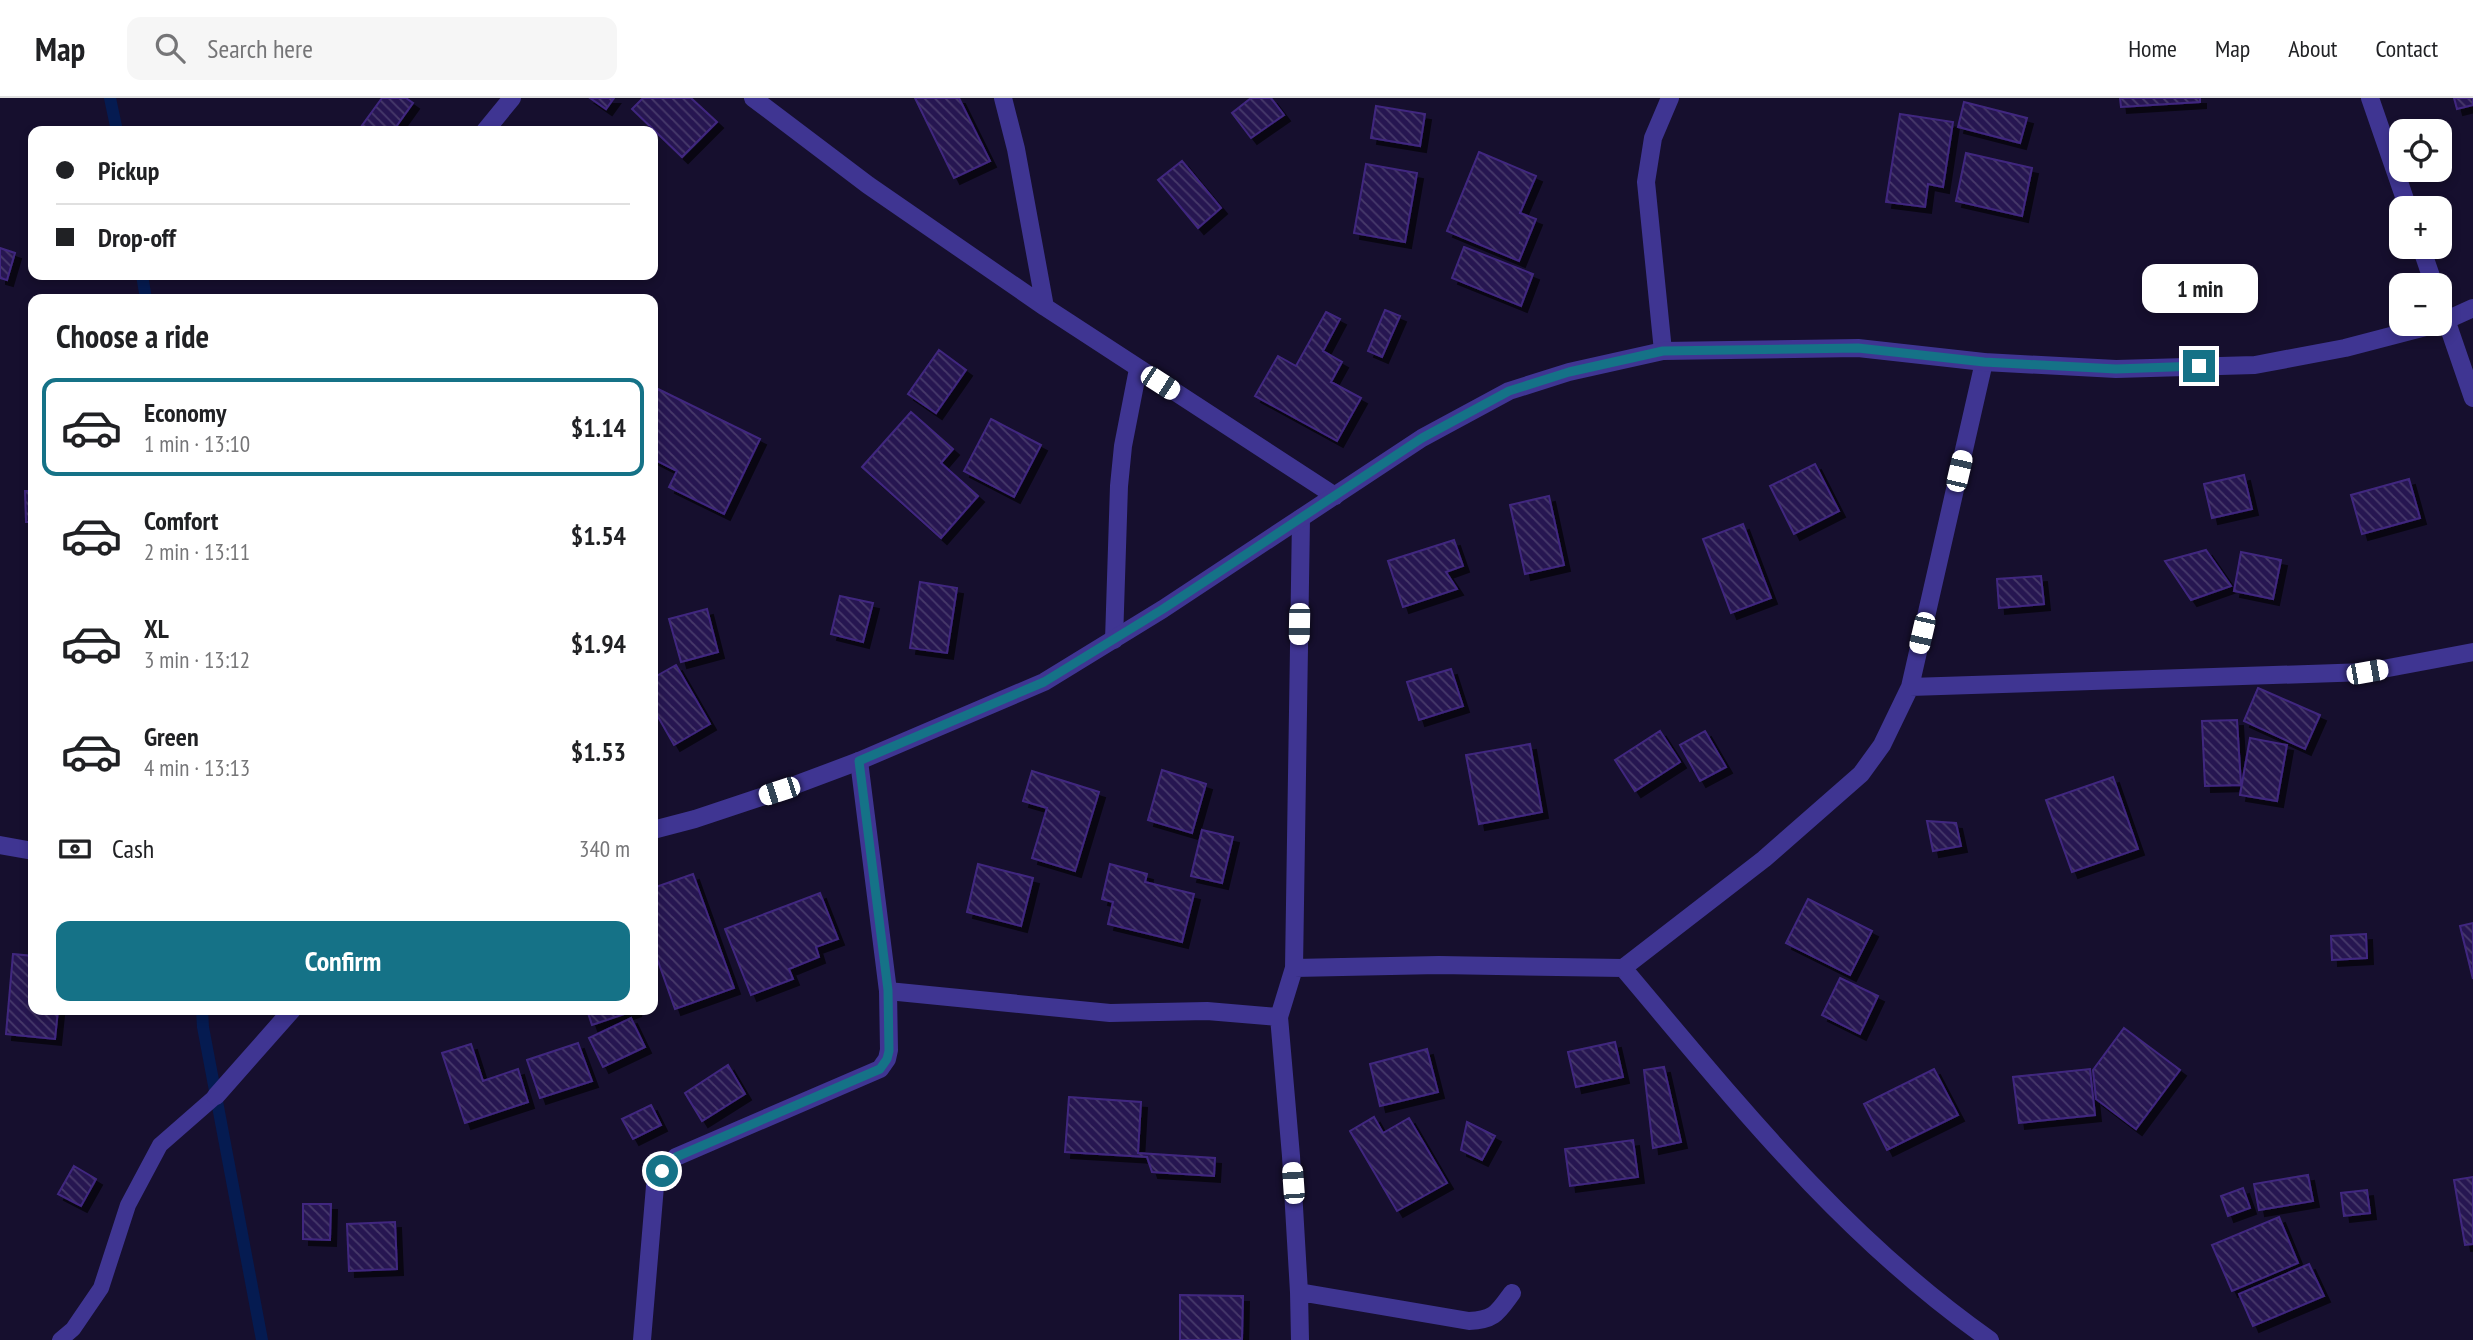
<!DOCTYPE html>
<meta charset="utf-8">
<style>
:root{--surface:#fff;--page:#f6f6f6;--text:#202124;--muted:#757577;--line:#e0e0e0;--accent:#157287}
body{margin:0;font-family:"PT Sans Narrow",sans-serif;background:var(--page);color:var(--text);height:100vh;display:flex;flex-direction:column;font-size:26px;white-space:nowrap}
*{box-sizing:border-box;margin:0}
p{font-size:23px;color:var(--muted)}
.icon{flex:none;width:38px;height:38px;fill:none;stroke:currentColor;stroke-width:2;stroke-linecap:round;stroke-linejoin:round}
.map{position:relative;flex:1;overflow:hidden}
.drawer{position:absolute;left:28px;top:196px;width:630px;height:721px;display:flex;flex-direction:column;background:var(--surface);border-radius:14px;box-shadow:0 4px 10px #0003}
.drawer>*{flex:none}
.guide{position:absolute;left:28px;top:28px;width:630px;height:154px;border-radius:14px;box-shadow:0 4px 10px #0003;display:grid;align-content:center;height:154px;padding:0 28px;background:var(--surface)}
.fabs{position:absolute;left:2389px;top:21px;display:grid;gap:14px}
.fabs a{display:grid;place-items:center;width:63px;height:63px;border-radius:14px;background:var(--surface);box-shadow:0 4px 10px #0003;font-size:35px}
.end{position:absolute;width:32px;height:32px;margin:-16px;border:9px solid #157287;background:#fff;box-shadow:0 0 0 4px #fff}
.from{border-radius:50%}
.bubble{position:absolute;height:49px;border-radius:14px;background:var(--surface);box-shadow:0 4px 10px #0003;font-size:23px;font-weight:700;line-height:49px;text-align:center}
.car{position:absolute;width:21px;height:42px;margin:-21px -10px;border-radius:9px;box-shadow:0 0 5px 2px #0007;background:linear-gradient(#fff 24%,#345 0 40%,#fff 0 76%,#345 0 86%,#fff 0)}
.guide b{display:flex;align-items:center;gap:24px;height:66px;font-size:26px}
.guide b+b{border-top:2px solid var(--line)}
.guide i{width:18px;height:18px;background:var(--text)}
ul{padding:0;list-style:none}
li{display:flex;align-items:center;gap:21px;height:98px;margin:0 14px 10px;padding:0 14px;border:4px solid transparent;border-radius:14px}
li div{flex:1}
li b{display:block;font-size:26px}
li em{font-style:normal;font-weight:700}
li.current{border-color:var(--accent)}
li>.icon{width:63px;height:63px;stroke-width:1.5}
h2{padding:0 28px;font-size:32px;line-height:84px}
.pay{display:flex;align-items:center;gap:18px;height:77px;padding:0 28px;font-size:26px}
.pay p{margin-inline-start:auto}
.cta{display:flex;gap:14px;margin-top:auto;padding:14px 28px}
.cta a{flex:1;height:80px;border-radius:14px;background:var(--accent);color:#fff;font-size:28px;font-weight:700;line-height:80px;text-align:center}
header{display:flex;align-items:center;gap:42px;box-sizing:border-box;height:98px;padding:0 35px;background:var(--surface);border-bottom:2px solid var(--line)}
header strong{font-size:33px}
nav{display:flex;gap:38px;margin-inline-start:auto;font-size:24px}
.search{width:490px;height:63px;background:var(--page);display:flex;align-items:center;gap:18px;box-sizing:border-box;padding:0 24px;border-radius:14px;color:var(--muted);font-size:26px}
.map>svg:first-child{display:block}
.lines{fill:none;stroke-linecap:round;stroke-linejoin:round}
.stream{stroke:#051b51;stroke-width:12}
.building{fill:url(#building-back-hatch);stroke:#40287f;stroke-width:2;filter:url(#shadow)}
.service{stroke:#3f3592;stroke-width:16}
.minor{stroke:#3f3592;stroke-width:18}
.tertiary{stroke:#3f3592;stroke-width:18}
.route{stroke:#157287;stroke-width:9}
</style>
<header>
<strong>Map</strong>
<div class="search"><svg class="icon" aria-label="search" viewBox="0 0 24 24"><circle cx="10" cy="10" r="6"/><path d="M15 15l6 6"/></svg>Search here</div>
<nav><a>Home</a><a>Map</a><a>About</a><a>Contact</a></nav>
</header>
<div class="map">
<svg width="2473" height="1242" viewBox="0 0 2473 1242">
<defs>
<pattern id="building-back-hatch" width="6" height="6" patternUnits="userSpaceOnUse" patternTransform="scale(1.75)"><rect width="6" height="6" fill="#281851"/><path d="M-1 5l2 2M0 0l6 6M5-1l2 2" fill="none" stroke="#47396b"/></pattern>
<filter id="shadow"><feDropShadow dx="6" dy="6" stdDeviation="0" flood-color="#0009"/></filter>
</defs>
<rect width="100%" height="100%" fill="#160f2e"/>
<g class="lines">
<path class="stream" d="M110 0 117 33
M142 177 146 201
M202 912 203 929 262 1242"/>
</g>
<path class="building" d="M382 0H406L413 5 393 33H358Z
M590 0H614L606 11Z
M643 0H691L717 24 682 59 632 11Z
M915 0H959L990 63 954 80Z
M1251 0H1271L1284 17 1251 40 1232 15Z
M2120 0H2200V4L2121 9Z
M2454 0H2473V7L2457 11Z
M1964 4 2027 20 2020 45 1958 29Z
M1376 8 1425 16 1420 48 1371 40Z
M1900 16 1953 24 1943 89 1928 86 1925 109 1886 104Z
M1479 54 1536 78 1520 115 1536 121 1519 163 1447 133Z
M1966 55 2032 70 2022 118 1956 103Z
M1182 63 1221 110 1198 130 1158 82Z
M1366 66 1417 75 1405 144 1354 135Z
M1464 149 1533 176 1521 208 1452 180Z
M0 150 15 155 7 182 0 180Z
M1385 212 1400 218 1382 259 1368 253Z
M1326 214 1340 221 1323 253 1342 264 1331 284 1361 300 1337 343 1255 298 1278 258 1296 268Z
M939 252 966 272 936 315 908 296Z
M658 291 760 341 724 416 669 389 677 373 653 361V302Z
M911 314 953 351 941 365 978 398 941 440 862 369Z
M991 321 1041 347 1014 399 964 373Z
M1815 366 1839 413 1794 436 1770 388Z
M2244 377 2252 411 2212 420 2204 386Z
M2409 381 2420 420 2362 436 2351 397Z
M25 393H33V424H26Z
M1549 398 1564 467 1525 476 1510 407Z
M1743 426 1771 500 1731 515 1703 441Z
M1454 442 1463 468 1446 474 1457 491 1403 509 1388 463Z
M2206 452 2231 488 2191 502 2165 463Z
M2241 454 2281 462 2273 501 2234 493Z
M2041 478 2044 506 1999 510 1997 481Z
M920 484 957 490 947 555 910 550Z
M840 498 873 505 863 544 831 536Z
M707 511 718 554 681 564 669 521Z
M676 567 710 626 674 647 653 610V580Z
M1451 571 1463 608 1419 622 1407 584Z
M2258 590 2320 617 2305 651 2244 623Z
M2237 622 2241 687 2205 688 2202 623Z
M1660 633 1680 664 1635 693 1615 662Z
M1705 633 1726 669 1700 683 1680 647Z
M2250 640 2287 647 2277 703 2240 697Z
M1530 646 1542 714 1479 726 1466 657Z
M1162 672 1206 686 1192 735 1148 722Z
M1032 673 1099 694 1075 773 1032 760 1047 710 1023 703Z
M2113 679 2138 751 2072 774 2046 702Z
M1927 723 1956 725 1961 748 1933 753Z
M1202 732 1233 739 1222 785 1191 778Z
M978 766 1033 780 1021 828 967 814Z
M1110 766 1147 776 1145 784 1194 796 1182 844 1108 826 1113 804 1102 801Z
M693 776 734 890 675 911 653 849V790Z
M820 795 838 841 816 849 819 859 789 871 793 881 751 897 725 831Z
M1808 801 1872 833 1850 877 1786 845Z
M2473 825V881L2460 828Z
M2366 836 2367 860 2332 862 2331 838Z
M13 856 33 858V912H58L55 941 6 936Z
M1840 880 1878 898 1860 936 1822 917Z
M587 912H636L592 927Z
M631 920 645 949 603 969 589 940Z
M2124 930 2180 972 2136 1031 2096 1001 2093 972Z
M1615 944 1623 979 1576 989 1568 954Z
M578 945 592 983 540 1000 527 962Z
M471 946 483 983 518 971 528 1004 465 1025 442 955Z
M1427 951 1438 994 1380 1008 1370 966Z
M728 967 745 996 702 1023 685 995Z
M1664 969 1681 1044 1653 1050 1644 972Z
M1934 971 1958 1017 1887 1052 1864 1006Z
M2090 971 2095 1017 2019 1025 2013 979Z
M1069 999 1141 1004 1138 1055 1215 1060 1214 1078 1152 1074 1147 1059 1065 1054Z
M651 1007 661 1027 633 1041 622 1021Z
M1374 1019 1383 1035 1409 1020 1447 1085 1397 1113 1350 1033Z
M1467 1024 1495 1038 1482 1062 1461 1052Z
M1633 1042 1638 1079 1570 1088 1565 1051Z
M74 1068 96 1081 81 1108 58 1096Z
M2308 1077 2313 1103 2259 1112 2254 1086Z
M2473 1079V1146L2465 1147 2454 1082Z
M2243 1090 2250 1110 2228 1118 2221 1098Z
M2367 1092 2370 1115 2344 1118 2341 1095Z
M303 1106H331L330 1142 303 1141Z
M2279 1119 2298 1165 2232 1193 2212 1147Z
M395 1124 397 1171 349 1173 347 1126Z
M2309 1166 2324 1198 2253 1228 2239 1196Z
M1180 1197 1243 1198 1242 1242H1180Z"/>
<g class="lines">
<path class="service" d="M60 1242 73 1231 101 1190 128 1107 160 1047 216 998"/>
<path class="minor" d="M753 0 868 87 1045 209 1335 398
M1003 0 1016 51 1045 209
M2370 0 2408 110
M485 33 512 0
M2421 149 2434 187
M2440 204 2473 300
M1663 253 1646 84 1653 40 1670 0
M1984 264 1910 589 2367 574 2473 554
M1114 542 1119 388 1123 348 1138 271
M1294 870 1439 867 1623 870 1764 761 1861 676 1882 647 1910 589
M1623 870C1737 1005 1843 1139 1990 1242
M888 893 1110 915 1207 913 1279 919
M216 998 292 912
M1299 1194 1469 1223C1495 1222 1498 1214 1512 1195
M642 1242 655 1088 662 1073 676 1059 880 971 887 961 889 952 888 893 859 663
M1300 1242 1299 1194 1291 1058 1279 919 1294 870 1301 420"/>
<path class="tertiary" d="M2440 225 2473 210
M653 732 695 721 779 693 859 663 1044 584 1163 511 1422 340 1509 293 1569 274 1663 253 1858 250 1984 264 2116 271 2255 267 2345 250 2437 226
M0 747 33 753"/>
</g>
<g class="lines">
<path class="route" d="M662 1073 676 1059 880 971 887 961 889 953 888 892 859 663 1044 584 1163 511 1422 340 1509 293 1569 274 1663 253 1858 250 1984 264 2116 271 2199 268"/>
</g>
</svg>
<div class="fabs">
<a><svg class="icon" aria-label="locate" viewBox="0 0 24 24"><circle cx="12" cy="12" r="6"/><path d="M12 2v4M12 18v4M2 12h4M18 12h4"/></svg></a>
<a>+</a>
<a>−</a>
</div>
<i class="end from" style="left:662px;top:1073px"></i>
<i class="end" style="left:2199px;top:268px"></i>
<div class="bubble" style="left:2142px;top:166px;width:116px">1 min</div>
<i class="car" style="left:1160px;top:285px;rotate:123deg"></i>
<i class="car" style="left:1959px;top:373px;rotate:13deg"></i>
<i class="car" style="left:1299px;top:526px;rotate:181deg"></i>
<i class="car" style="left:1922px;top:535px;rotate:193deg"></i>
<i class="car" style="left:2367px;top:574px;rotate:80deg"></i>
<i class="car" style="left:779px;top:693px;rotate:252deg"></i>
<i class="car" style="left:1293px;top:1085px;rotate:356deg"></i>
<div class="guide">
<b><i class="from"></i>Pickup</b>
<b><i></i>Drop-off</b>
</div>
<section class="drawer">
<h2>Choose a ride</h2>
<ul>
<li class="current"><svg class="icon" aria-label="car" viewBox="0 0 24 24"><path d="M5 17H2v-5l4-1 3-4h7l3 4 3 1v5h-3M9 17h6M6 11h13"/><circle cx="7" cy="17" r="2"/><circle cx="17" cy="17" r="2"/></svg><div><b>Economy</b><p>1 min · 13:10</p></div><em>$1.14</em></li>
<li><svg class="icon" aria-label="car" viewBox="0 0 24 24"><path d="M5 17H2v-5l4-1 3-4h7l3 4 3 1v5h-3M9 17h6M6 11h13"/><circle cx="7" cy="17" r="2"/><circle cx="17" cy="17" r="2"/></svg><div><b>Comfort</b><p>2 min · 13:11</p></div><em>$1.54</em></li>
<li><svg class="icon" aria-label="car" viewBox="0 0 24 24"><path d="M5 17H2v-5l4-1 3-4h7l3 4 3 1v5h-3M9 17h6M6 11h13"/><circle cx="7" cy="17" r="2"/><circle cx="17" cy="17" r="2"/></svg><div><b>XL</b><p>3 min · 13:12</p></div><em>$1.94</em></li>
<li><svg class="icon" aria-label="car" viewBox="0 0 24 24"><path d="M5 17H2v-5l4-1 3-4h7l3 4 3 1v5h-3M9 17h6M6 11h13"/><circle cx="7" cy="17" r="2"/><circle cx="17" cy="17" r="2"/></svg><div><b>Green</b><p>4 min · 13:13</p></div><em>$1.53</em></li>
</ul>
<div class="pay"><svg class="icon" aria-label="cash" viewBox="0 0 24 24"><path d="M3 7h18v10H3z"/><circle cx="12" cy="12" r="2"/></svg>Cash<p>340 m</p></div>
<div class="cta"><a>Confirm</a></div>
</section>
</div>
